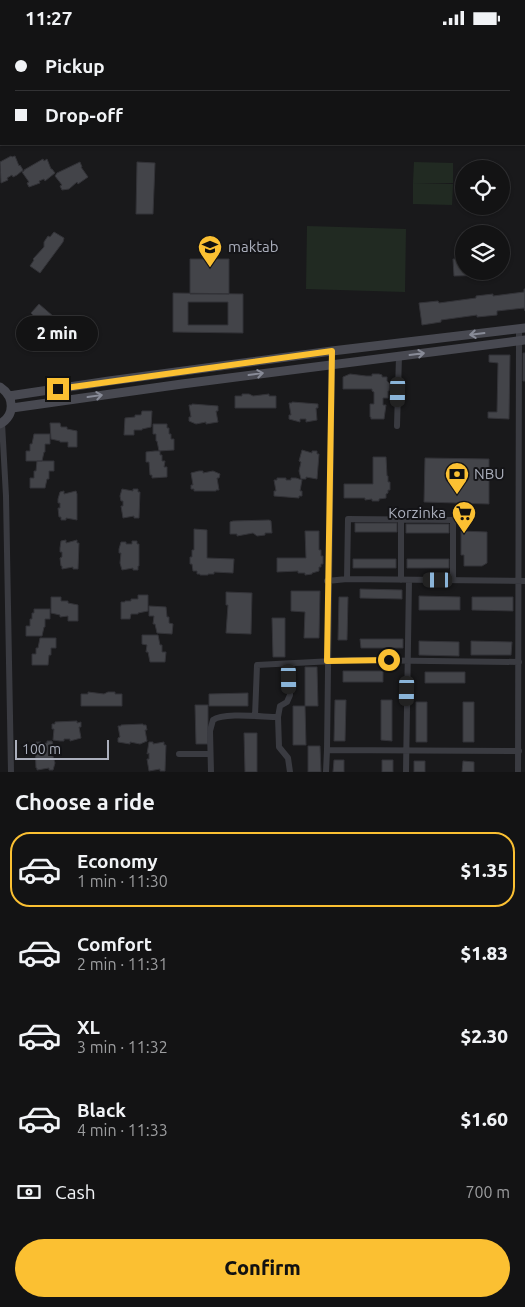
<!DOCTYPE html>
<meta charset="utf-8">
<style>
:root{--surface:#131314;--page:#1c1c1d;--text:#f1f3f6;--muted:#9d9ea0;--line:#323234;--accent:#fbc032}
body{margin:0;font-family:Ubuntu,sans-serif;background:var(--page);color:var(--text);height:100vh;display:flex;flex-direction:column;font-size:19px;white-space:nowrap}
*{box-sizing:border-box;margin:0}
p{font-size:16px;color:var(--muted)}
.icon{flex:none;width:28px;height:28px;fill:none;stroke:currentColor;stroke-width:2;stroke-linecap:round;stroke-linejoin:round}
.map{position:relative;height:737px;overflow:hidden}
.side{display:flex;flex-direction:column;background:var(--surface);flex:1}
.side>*{flex:none}
.guide{position:absolute;left:0px;top:0px;width:525px;height:110px;box-shadow:0 1px 4px #0004,0 0 0 1px var(--line);display:grid;align-content:center;height:110px;padding:0 15px;background:var(--surface)}
.tools{position:absolute;left:455px;top:125px;display:grid;gap:10px}
.tools a{display:grid;place-items:center;width:55px;height:55px;border-radius:50%;background:var(--surface);box-shadow:0 1px 4px #0004,0 0 0 1px var(--line);font-size:25px}
.scale{position:absolute;left:15px;bottom:12px;width:94px;box-sizing:border-box;padding-left:5px;border:2px solid #abafbc;border-top:0;font-size:14px;line-height:18px;white-space:nowrap;color:#abafbc;-webkit-text-stroke:4px #141417;paint-order:stroke}
.end{position:absolute;width:22px;height:22px;margin:-11px;border:6px solid #fbc032;background:#111;box-shadow:0 0 0 2px #111}
.from{border-radius:50%}
.bubble{position:absolute;height:35px;border-radius:18px;background:var(--surface);box-shadow:0 1px 4px #0004,0 0 0 1px var(--line);font-size:16px;font-weight:800;line-height:35px;text-align:center}
.car{position:absolute;width:15px;height:30px;margin:-15px -8px;border-radius:6px;box-shadow:0 0 4px 1px #0007;background:linear-gradient(#222 24%,#8ab4d8 0 40%,#222 0 76%,#8ab4d8 0 86%,#222 0)}
.guide b{display:flex;align-items:center;gap:18px;height:48px;font-size:19px}
.guide b+b{border-top:1px solid var(--line)}
.guide i{width:12px;height:12px;background:var(--text)}
ul{padding:0;list-style:none}
li{display:flex;align-items:center;gap:15px;height:75px;margin:0 10px 8px;padding:0 5px;border:2px solid transparent;border-radius:20px}
li div{flex:1}
li b{display:block;font-size:19px}
li em{font-style:normal;font-weight:800}
li.active{border-color:var(--accent)}
li>.icon{width:45px;height:45px;stroke-width:1.5}
h2{padding:0 15px;font-size:22px;line-height:60px}
.pay{display:flex;align-items:center;gap:12px;height:55px;padding:0 15px;font-size:19px}
.pay p{margin-inline-start:auto}
.action{display:flex;gap:10px;margin-top:auto;padding:10px 15px}
.action a{flex:1;height:58px;border-radius:30px;background:var(--accent);color:#111;font-size:20px;font-weight:800;line-height:58px;text-align:center}
.status{display:flex;justify-content:space-between;align-items:center;height:35px;padding:0 25px;background:var(--surface);direction:ltr}
.status svg{height:14px;fill:currentColor}
.map>svg:first-child{display:block}
.green{fill:#212a22}
.building{fill:#434449;stroke:#333338;fill-rule:evenodd}
.lines{fill:none;stroke-linecap:round;stroke-linejoin:round}
.street{stroke:#3a3b41;stroke-width:6}
.secondary{stroke:#484951;stroke-width:9}
.oneway{stroke:#888b97}
.route{stroke:#fbc032;stroke-width:6}
.labels{text-anchor:middle;stroke-width:4;stroke-linejoin:round;paint-order:stroke}
.poi-label{font-size:15px;fill:#abafbc;stroke:#141417;text-anchor:start}
</style>
<div class="status"><b>11:27</b><svg viewBox="0 0 49 12"><path d="M0 12V9h3v3zM5 12V6h3v6zM10 12V3h3v9zM15 12V0h3v12zM26 1h20v11H26zM47 4h2v5h-2z"/></svg></div>
<div class="map">
<svg width="525" height="737" viewBox="0 0 525 737">
<rect width="100%" height="100%" fill="#19191b"/>
<path class="green" d="M414 127 453 128V148H413Z
M413 148 453 149 452 170 413 169Z
M307 191 406 194 405 257 306 254Z"/>
<path class="building" d="M11 121 12 122 15 121 19 131 20 130 23 135 17 140 13 142 12 140 7 143 8 145 1 148 0 127Z
M43 124 44 126 47 124 51 134H52L55 138 45 146 44 144 39 146 40 148 29 152 27 148 29 147 22 137 24 136V135Z
M80 127 82 132H81L88 142 78 149 77 147 69 154 62 155 60 151 62 150 55 141 57 138Z
M137 127 155 128 153 179H136Z
M54 197 64 203 63 207 40 238 30 231 34 225 33 224 44 212V207L48 201 50 202Z
M190 224H229V259H190Z
M453 224H464V236H491L492 240 454 241Z
M524 254H525V276L524 273 497 276V280L477 282V280L441 285V287L422 290 419 268 438 266 439 268 476 263V261L493 259V261L524 257Z
M173 258 243 259V298L173 297ZM188 267H228V290H188Z
M39 269 68 294 70 297 62 306 57 301 55 303 45 290 40 289 35 284 36 283 31 278Z
M523 318H525V346H523Z
M489 320H510L509 384 488 383V377H497L498 328 489 327Z
M350 339 366 341H372V339H379L382 340V342H387V346L390 349 389 356H388V363H383V370H386L384 384H371V382H370V369H374V357L372 356V354H343V342Z
M242 359H249L253 361 269 359V361H276V373H235V361H242Z
M292 367 318 369V373H316L317 385 306 387V384H300V387L289 384V380H291L289 368H292Z
M192 369 218 371V376H216L218 387 206 389V387L196 389 189 386V382H191L189 370H192Z
M142 376H152L151 392 142 394V395H134V400H124L125 383 135 382V380H141Z
M50 388H60L61 392H67V394L77 396V412H68V407H60V406L51 404Z
M153 389H167V393H169V399H171V404H174V415L159 416 157 406H156V399H153Z
M34 399H50V409H45V417H44L42 426H26V416H30V409H32Z
M302 415 312 418V416H317V419H319L317 444 306 442V444H301L299 436 301 427 299 426Z
M155 416H160V420H162V426H165L164 432H167V442L152 443V440H150L149 427H146V417Z
M373 422H386L387 441H388V447H390V455H388V458L386 459V463L379 464V466H372V464L365 465V463H344V449H373Z
M425 423 489 424V469L424 467Z
M37 426H54V436H49V444H47L45 453H30V443H34V436H36Z
M199 436H203V438L213 436 220 439 219 443H217L219 455H216V456H194V454H191V450H193L191 438Z
M277 443H286V445H291V443H296L302 445 300 456H302V461H299V463L274 461V456H276L274 445H277Z
M122 454 133 456V454H138V457H140L139 483H134V481L123 483 121 471H123V466H121L120 461Z
M64 456V459L76 456 77 459V485L66 483V485H61V482H59L58 473H60V468H58V464L60 457Z
M269 485 271 486 272 498H265V500L257 501 253 498 237 501V499H230V487L233 486Z
M355 488H397V497H355Z
M406 489H449V498H406Z
M194 494 207 495V523L234 524 233 538 214 537V539H208V540H200V539H197V536H193L192 529H190V522H192V515H194Z
M305 496H319V515H321V521H323V529H321V532H319V536L312 538V539L305 540V538H298V536L277 537V523H306Z
M461 496 487 497V528L482 531H464V520H461Z
M66 505V508L77 505V508H79L78 534H73V532L62 534V531H61L60 523 62 522V517H60V513L61 506Z
M132 506H137V509H139V531H138V535H133V533L122 535 120 528 121 518H119V514L121 507H126V509H132Z
M353 524H396V533H353Z
M407 524H449V533H407Z
M360 554 402 555V564L360 563Z
M291 556H320L319 603H304L305 577 291 576Z
M226 557 252 558 251 599 226 598 228 570H226Z
M138 560H148V576L138 578V579H131L130 584H121V567H125V566H131V564H138Z
M419 561 460 562V575H419Z
M51 562H61V566H68V568L78 570V586H68V581L60 582V580L51 578Z
M339 562H348L347 605H338Z
M472 562H513V576L472 575Z
M149 571 166 572 167 582H169V588L173 589 172 599 157 598 155 589H153L154 581H149Z
M34 574H50V584H45V592H44L42 601H26V591H30V584H32V578H34Z
M272 583H285V622H273Z
M142 600H158L160 610H162V617H166L165 627H150L148 617H146L147 610 142 609Z
M40 603H56V613H51V620H49L48 630H32V619H36V613H38Z
M360 604H403V613H361Z
M419 606 459 607V621L419 620Z
M471 606 512 607 511 620H471Z
M305 632H317L318 671H305Z
M343 636H383V647H343Z
M425 637H465V648H425Z
M88 657 104 659 108 657H115V659H122V671H81V659H88Z
M248 658V671H209V659Z
M335 665H346L345 706H334Z
M381 665H392V706L381 705Z
M416 667H427V707H416Z
M463 667H474V707H463Z
M195 670H208V709H196Z
M293 671H305L306 710H293Z
M77 686V688L81 687V692H79L81 703 70 706V704H64V706H60L53 705 54 694H52V689H55V687Z
M143 689V690H146L147 695H145L147 706 140 709 130 707V709L118 707V703L120 702 118 691H121V690Z
M244 698H257V737H245Z
M47 706H52L55 718H52L55 728 53 735H49V733L37 735V733H36L35 710H36V707H41V709L47 708Z
M149 707H153V709L164 707V710H166L165 736H160V734L149 736 147 724H149V718L147 719Z
M308 711H320L321 737H308Z
M334 725H344V737H333Z
M382 725H393V737H382Z
M414 726H425V737H414Z
M463 726 474 727V737H462Z"/>
<g class="lines">
<path class="street" d="M524 73 525 72
M332 316 327 715 519 716
M2 388 6 461 11 737
M397 391 399 321
M347 544 348 484 453 485V545
M401 545V485
M327 546 347 544 525 546
M255 681 257 630 352 625 519 627
M278 682 280 671 287 667 290 660 289 629
M179 719H210
M211 737 210 696 213 685C224 677 263 682 278 682L279 712 288 723 290 737
M326 737 327 715
M406 737 409 545
M518 737 519 294"/>
<path class="secondary" d="M0 352C15 362 15 380 0 389
M9 361 109 346 332 316 525 293
M12 373 182 349 525 305"/>
</g>
<defs><path id="oneway-shaft" d="M-6 0H5M1.5-3L5.5 0L1.5 3" fill="none" stroke-width="1.6" stroke-linecap="round" stroke-linejoin="round" transform="scale(1.25)"/></defs>
<g class="oneway">
<use href="#oneway-shaft" transform="translate(477 299) rotate(173)"/>
<use href="#oneway-shaft" transform="translate(417 319) rotate(-7)"/>
<use href="#oneway-shaft" transform="translate(256 339) rotate(-8)"/>
<use href="#oneway-shaft" transform="translate(95 361) rotate(-8)"/>
</g>
<g class="lines">
<path class="route" d="M58 354 332 316 327 626 389 625"/>
</g>
<defs>
<g id="school-pin" transform="scale(1.25)"><path d="M0 17L-7.5 6A9.5 9.5 0 1 1 7.5 6Z" fill="#fbc032" stroke="#141417"/><path d="M0-5L7-2L0 1L-7-2ZM-4 1L0 2.5L4 1V4Q0 6-4 4Z" fill="#111"/></g>
<g id="bank-pin" transform="scale(1.25)"><path d="M0 17L-7.5 6A9.5 9.5 0 1 1 7.5 6Z" fill="#fbc032" stroke="#141417"/><path d="M-6-4H6V4H-6ZM0-2.3a2.3 2.3 0 1 0 0 4.6a2.3 2.3 0 1 0 0-4.6Z" fill="#111"/></g>
<g id="supermarket-pin" transform="scale(1.25)"><path d="M0 17L-7.5 6A9.5 9.5 0 1 1 7.5 6Z" fill="#fbc032" stroke="#141417"/><path d="M-6-5.5h2.5l.6 2H6L4.5 2H-2.5L-4.4-4H-6ZM-1.5 3.2a1.3 1.3 0 1 0 .1 0ZM3 3.2a1.3 1.3 0 1 0 .1 0Z" fill="#111"/></g>
</defs>
<g fill-rule="evenodd">
<use href="#school-pin" x="210" y="212"/>
<use href="#bank-pin" x="457" y="439"/>
<use href="#supermarket-pin" x="464" y="478"/>
</g>
<g class="labels">
<g class="poi-label">
<text x="228" y="217">maktab</text>
<text x="474" y="444">NBU</text>
<text x="446" y="483" text-anchor="end">Korzinka</text>
</g>
</g>
</svg>
<div class="tools">
<a><svg class="icon" aria-label="locate" viewBox="0 0 24 24"><circle cx="12" cy="12" r="6"/><path d="M12 2v4M12 18v4M2 12h4M18 12h4"/></svg></a>
<a><svg class="icon" aria-label="layers" viewBox="0 0 24 24"><path d="M12 4l9 5-9 5-9-5zM3 14l9 5 9-5"/></svg></a>
</div>
<div class="scale">100 m</div>
<i class="end from" style="left:389px;top:625px"></i>
<i class="end" style="left:58px;top:354px"></i>
<div class="bubble" style="left:16px;top:281px;width:82px">2 min</div>
<i class="car" style="left:398px;top:357px;rotate:181deg"></i>
<i class="car" style="left:438px;top:545px;rotate:270deg"></i>
<i class="car" style="left:289px;top:644px;rotate:179deg"></i>
<i class="car" style="left:407px;top:656px;rotate:181deg"></i>
<div class="guide">
<b><i class="from"></i>Pickup</b>
<b><i></i>Drop-off</b>
</div>
</div>
<section class="side">
<h2>Choose a ride</h2>
<ul>
<li class="active"><svg class="icon" aria-label="car" viewBox="0 0 24 24"><path d="M5 17H2v-5l4-1 3-4h7l3 4 3 1v5h-3M9 17h6M6 11h13"/><circle cx="7" cy="17" r="2"/><circle cx="17" cy="17" r="2"/></svg><div><b>Economy</b><p>1 min · 11:30</p></div><em>$1.35</em></li>
<li><svg class="icon" aria-label="car" viewBox="0 0 24 24"><path d="M5 17H2v-5l4-1 3-4h7l3 4 3 1v5h-3M9 17h6M6 11h13"/><circle cx="7" cy="17" r="2"/><circle cx="17" cy="17" r="2"/></svg><div><b>Comfort</b><p>2 min · 11:31</p></div><em>$1.83</em></li>
<li><svg class="icon" aria-label="car" viewBox="0 0 24 24"><path d="M5 17H2v-5l4-1 3-4h7l3 4 3 1v5h-3M9 17h6M6 11h13"/><circle cx="7" cy="17" r="2"/><circle cx="17" cy="17" r="2"/></svg><div><b>XL</b><p>3 min · 11:32</p></div><em>$2.30</em></li>
<li><svg class="icon" aria-label="car" viewBox="0 0 24 24"><path d="M5 17H2v-5l4-1 3-4h7l3 4 3 1v5h-3M9 17h6M6 11h13"/><circle cx="7" cy="17" r="2"/><circle cx="17" cy="17" r="2"/></svg><div><b>Black</b><p>4 min · 11:33</p></div><em>$1.60</em></li>
</ul>
<div class="pay"><svg class="icon" aria-label="cash" viewBox="0 0 24 24"><path d="M3 7h18v10H3z"/><circle cx="12" cy="12" r="2"/></svg>Cash<p>700 m</p></div>
<div class="action"><a>Confirm</a></div>
</section>
